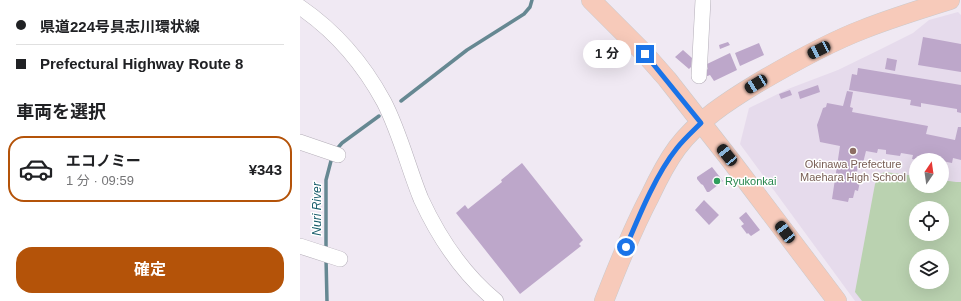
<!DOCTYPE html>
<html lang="ja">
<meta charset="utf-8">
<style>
:root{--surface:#fff;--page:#f6f6f6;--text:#202124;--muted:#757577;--line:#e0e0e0;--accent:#b45309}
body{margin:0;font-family:Arial,"Noto Sans JP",sans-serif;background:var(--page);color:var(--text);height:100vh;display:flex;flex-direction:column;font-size:15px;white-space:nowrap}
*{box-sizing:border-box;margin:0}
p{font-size:13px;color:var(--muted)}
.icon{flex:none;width:22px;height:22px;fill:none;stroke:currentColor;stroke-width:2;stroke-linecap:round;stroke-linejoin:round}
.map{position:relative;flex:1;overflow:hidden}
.side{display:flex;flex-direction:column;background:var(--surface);width:300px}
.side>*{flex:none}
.hud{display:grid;align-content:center;height:88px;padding:0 16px;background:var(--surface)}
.needle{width:26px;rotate:13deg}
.buttons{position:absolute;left:609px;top:153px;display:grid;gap:8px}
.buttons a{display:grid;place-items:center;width:40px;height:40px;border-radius:50%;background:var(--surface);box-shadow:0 4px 16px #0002;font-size:20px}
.end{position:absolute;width:18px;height:18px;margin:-9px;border:5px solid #1a73e8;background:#fff;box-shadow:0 0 0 2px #fff}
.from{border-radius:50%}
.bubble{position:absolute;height:28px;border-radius:14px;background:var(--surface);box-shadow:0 4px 16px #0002;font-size:13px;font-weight:700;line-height:28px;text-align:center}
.car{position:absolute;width:12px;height:24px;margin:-12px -6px;border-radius:5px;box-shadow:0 0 3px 1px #0007;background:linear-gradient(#222 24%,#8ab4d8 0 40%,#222 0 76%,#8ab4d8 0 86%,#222 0)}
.hud b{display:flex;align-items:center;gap:14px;height:38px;font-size:15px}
.hud b+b{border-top:1px solid var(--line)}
.hud i{width:10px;height:10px;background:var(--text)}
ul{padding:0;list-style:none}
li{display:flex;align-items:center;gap:12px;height:66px;margin:0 8px 6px;padding:0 8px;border:2px solid var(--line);border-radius:16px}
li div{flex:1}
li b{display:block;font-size:15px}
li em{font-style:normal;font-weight:700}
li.on{border-color:var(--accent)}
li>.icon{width:36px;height:36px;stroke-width:1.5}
h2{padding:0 16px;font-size:18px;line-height:48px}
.action{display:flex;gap:8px;margin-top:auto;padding:8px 16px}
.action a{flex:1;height:46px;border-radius:16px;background:var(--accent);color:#fff;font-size:16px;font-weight:700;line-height:46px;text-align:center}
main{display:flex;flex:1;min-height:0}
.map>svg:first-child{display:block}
.built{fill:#e6dbec;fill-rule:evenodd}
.green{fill:#bad2b0;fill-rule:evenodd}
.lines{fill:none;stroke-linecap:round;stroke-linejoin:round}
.stream{stroke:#668892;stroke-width:3.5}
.building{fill:#bda7ca}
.minor-casing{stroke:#b4aeb8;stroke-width:16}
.major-casing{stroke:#cbcacb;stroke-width:20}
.minor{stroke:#fff;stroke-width:15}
.major{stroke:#f7caba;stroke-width:19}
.route{stroke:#1a73e8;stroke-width:5}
.education-dot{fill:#8d6e63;stroke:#fff;stroke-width:1.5}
.leisure-dot{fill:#2e9e5b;stroke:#fff;stroke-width:1.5}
.labels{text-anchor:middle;stroke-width:3;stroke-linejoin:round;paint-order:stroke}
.education-label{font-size:11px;fill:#785e54;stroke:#fff}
.leisure-label{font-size:11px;fill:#27864d;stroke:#fff;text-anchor:start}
.water-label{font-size:12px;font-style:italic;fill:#195d6b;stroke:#fff}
</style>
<main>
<section class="side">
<div class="hud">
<b><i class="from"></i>県道224号具志川環状線</b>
<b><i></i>Prefectural Highway Route 8</b>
</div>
<h2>車両を選択</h2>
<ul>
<li class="on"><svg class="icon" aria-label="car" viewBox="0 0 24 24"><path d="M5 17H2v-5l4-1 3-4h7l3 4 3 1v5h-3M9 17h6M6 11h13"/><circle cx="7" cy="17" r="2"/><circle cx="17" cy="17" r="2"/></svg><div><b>エコノミー</b><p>1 分 · 09:59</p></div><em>¥343</em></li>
</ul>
<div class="action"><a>確定</a></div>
</section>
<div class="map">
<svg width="661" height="301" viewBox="0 0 661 301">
<rect width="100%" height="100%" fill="#f0e9f3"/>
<path class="built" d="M658 12 661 15V301H555L440 144 449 108 488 89 538 70 579 50 613 33 629 20ZM616 160H642V186H616ZM616 208H642V234H616ZM616 256H642V282H616Z"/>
<path class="green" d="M585 172 616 176V186H642V180L656 182H661V301H562L555 292 575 184 580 174ZM616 208H642V234H616ZM616 256H642V282H616Z"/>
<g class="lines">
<path class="stream" d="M101 101 167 50 224 14 230 7 232 0
M36 150 42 143 79 116
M26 250V180L32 157
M26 258 27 301"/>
</g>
<path class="building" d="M623 37 661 44V72L618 65Z
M428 42 430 45 420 49 419 45Z
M459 43 464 55 440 66 435 53Z
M383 50 392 58 391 67 389 69 375 57Z
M430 53 437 70 414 81 410 75 405 77V71L408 69 407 64Z
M587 58 597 60 595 71 585 69Z
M558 68 661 85V113L657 112V109L621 103V107L610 105 611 100 549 90 552 74 557 75Z
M518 85 520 92 500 99 498 92Z
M490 90 492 95 481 99 479 94Z
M547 91 553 92 550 107 553 108 552 112 628 126 626 134 655 140 658 127H661V160L653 158 652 163 642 161V160L629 159V160H617L612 159 613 155 601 153 600 156 586 154V150L578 149 577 153 566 151 563 163H559L556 176 561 177 558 191 555 190 553 198H549L548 202 532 199 540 146 520 142 517 125 521 114 523 108 526 107 527 103 543 106Z
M222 163 283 240 279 244 281 246 220 294 156 213 165 205 168 209 202 182 201 180Z
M412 167 423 181 409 192H407L403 185 401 184 397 179V177Z
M404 200 419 215 409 225 395 210Z
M446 212 460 230 451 236 448 233 447 234 441 226 444 224 439 218Z"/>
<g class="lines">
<g class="minor-casing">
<path id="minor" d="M0 7C35 31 64 65 84 102 100 133 108 167 121 199 139 238 163 274 196 301
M399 76 403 0
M0 142 38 155
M0 246 40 259"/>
</g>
<g class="major-casing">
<path id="major" d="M291 0 345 54 367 79 432 162 537 301
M304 301C318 265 332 230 350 196 358 179 366 163 377 148 397 121 428 101 456 84 490 64 527 43 564 29 592 18 621 9 650 0"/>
</g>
<use href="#minor" class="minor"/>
<use href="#major" class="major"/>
</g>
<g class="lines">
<path class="route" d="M326 247C339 216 356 174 377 148 384 139 393 131 401 123L345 54"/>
</g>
<circle class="education-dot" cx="553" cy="151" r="4"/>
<circle class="leisure-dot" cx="417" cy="181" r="4"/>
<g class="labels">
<g class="education-label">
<text x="553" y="168">Okinawa Prefecture<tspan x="553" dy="13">Maehara High School</tspan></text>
</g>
<g class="leisure-label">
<text x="425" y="185">Ryukonkai</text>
</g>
<g class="water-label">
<text transform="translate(17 209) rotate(-90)" y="4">Nuri River</text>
</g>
</g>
</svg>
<div class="buttons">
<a><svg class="needle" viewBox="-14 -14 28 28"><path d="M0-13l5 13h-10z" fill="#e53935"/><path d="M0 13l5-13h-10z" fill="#757577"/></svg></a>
<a><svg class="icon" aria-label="locate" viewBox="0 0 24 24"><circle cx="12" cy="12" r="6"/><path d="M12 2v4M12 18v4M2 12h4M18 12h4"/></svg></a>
<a><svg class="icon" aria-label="layers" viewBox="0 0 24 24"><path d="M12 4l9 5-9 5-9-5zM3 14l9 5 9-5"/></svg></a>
</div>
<i class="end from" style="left:326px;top:247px"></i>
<i class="end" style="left:345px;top:54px"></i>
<div class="bubble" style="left:283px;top:40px;width:48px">1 分</div>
<i class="car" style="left:519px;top:50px;rotate:244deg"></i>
<i class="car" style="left:456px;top:84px;rotate:239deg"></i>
<i class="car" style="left:427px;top:155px;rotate:321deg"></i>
<i class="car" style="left:485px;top:232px;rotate:323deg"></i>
</div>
</main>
